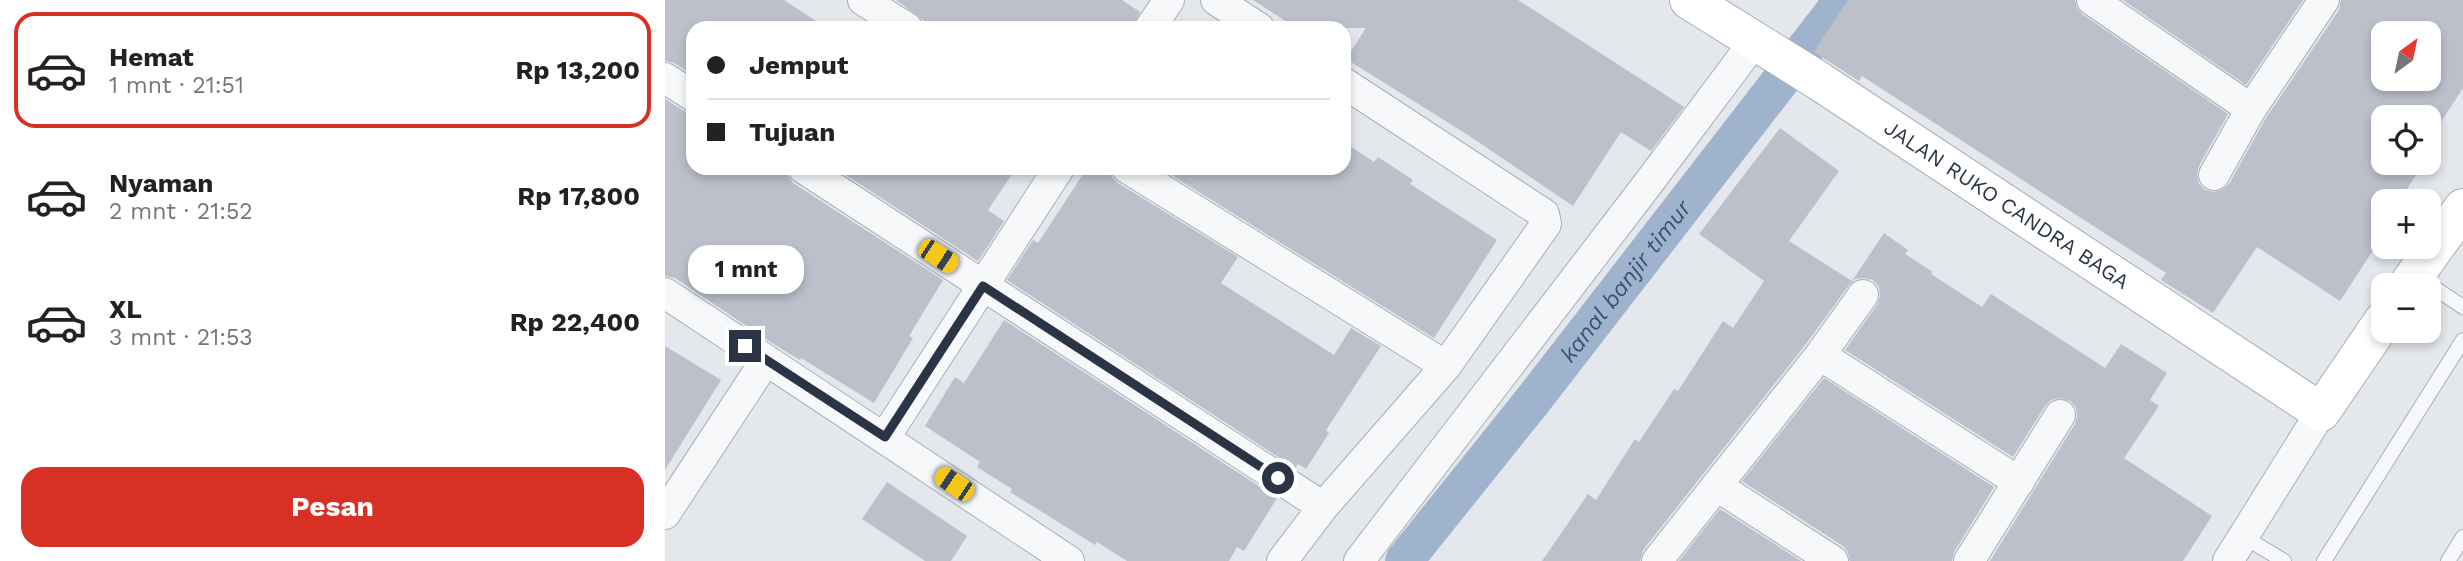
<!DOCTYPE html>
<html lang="id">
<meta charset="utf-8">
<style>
:root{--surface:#fff;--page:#f2f2f2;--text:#222;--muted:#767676;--line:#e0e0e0;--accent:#d93025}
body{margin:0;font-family:"Work Sans",sans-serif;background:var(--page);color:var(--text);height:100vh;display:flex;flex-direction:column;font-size:26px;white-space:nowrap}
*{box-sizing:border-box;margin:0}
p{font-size:23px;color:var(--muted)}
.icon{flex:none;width:38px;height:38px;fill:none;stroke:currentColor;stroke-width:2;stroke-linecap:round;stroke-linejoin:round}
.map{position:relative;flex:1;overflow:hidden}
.drawer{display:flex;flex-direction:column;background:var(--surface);width:665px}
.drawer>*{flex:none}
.top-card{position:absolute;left:21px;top:21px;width:665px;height:154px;border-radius:21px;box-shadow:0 4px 10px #0003;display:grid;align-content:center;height:154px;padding:0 21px;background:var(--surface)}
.needle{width:46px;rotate:33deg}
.tools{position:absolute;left:1706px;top:21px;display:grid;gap:14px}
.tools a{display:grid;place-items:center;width:70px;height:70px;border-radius:14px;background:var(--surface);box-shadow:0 4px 10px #0003;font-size:35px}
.end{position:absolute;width:32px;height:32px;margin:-16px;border:9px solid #2b3445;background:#fff;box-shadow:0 0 0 4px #fff}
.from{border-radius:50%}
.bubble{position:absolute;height:49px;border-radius:21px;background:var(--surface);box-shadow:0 4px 10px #0003;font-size:23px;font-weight:700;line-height:49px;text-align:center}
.car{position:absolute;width:21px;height:42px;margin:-21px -10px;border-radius:9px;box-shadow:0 0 5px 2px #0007;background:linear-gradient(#f5c518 24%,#345 0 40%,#f5c518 0 76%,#345 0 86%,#f5c518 0)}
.top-card b{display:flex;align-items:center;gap:24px;height:66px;font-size:26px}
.top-card b+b{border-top:2px solid var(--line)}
.top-card i{width:18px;height:18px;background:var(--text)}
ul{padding:12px 0 0;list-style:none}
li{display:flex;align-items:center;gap:21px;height:116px;margin:0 14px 10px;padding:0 7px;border:4px solid transparent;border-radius:21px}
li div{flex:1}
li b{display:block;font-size:26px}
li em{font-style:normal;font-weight:700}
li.selected{border-color:var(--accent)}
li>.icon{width:63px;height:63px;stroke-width:1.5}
.button{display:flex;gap:14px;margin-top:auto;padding:14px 21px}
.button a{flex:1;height:80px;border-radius:21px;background:var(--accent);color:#fff;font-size:28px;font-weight:700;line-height:80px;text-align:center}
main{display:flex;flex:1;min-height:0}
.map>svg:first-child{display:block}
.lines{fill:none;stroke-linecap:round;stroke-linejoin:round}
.canal{stroke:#9fb4cc;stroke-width:38}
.building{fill:#bbc0ca;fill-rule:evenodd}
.lane-casing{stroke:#a9aeb7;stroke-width:16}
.street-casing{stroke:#a9aeb7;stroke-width:32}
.secondary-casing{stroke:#a9aeb7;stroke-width:40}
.lane{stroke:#f7f8fa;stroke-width:14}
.street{stroke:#f7f8fa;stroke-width:30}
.secondary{stroke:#fff;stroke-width:38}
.route{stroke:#2b3445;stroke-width:9}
.labels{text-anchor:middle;stroke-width:5;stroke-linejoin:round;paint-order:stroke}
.street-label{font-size:21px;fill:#2b3445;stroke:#f4f6f9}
.water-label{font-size:23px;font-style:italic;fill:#34527a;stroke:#f4f6f9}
</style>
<main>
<section class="drawer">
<ul>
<li class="selected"><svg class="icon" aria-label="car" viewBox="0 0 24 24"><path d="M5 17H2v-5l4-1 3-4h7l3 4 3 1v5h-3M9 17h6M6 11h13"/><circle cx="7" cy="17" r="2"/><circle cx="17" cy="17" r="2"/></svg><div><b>Hemat</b><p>1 mnt · 21:51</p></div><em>Rp 13,200</em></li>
<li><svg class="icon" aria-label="car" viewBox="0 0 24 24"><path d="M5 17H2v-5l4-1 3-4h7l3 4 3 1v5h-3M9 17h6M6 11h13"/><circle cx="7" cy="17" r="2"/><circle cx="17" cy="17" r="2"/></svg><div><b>Nyaman</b><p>2 mnt · 21:52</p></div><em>Rp 17,800</em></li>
<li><svg class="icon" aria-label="car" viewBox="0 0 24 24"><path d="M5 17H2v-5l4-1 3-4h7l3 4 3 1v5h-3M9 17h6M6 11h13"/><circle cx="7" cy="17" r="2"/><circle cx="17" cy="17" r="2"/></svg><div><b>XL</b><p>3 mnt · 21:53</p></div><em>Rp 22,400</em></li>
</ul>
<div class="button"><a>Pesan</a></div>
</section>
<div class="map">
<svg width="1798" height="561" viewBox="0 0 1798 561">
<rect width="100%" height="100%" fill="#e4e7ec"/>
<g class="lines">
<path class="canal" id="s1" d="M739 561 865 404 1178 0"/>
</g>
<path class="building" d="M0 0H119L162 28H28V75L9 63 0 61Z
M231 0H457L475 12 468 28H269Z
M588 0H853L1019 107 986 151 956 132 908 206 803 135 681 59 701 28H631Z
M1183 0H1410L1412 8 1417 14 1563 114 1534 166 1532 175 1534 184 1540 190 1549 192 1557 190 1564 184 1601 118 1674 10 1676 0H1798V88L1765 139 1771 143 1764 155V117H1718V163H1759L1734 201H1718V235L1675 301 1592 247 1548 313 1496 280 1501 273 1197 76 1194 81 1149 52ZM1718 33H1764V79H1718Z
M1458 0H1638L1581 85Z
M0 99 19 111 28 113V168H121L123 176 128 183 278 280 244 336 248 338 209 403 136 358 135 360 107 343 10 278 0 276Z
M1115 128 1174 171 1124 241 1187 281 1219 233 1243 250 1240 254 1268 272 1266 274 1317 307 1326 294 1440 368 1456 344 1502 373 1485 400 1494 406 1459 458 1547 516 1518 561H1325L1410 424 1412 416 1411 407 1405 401 1396 398 1386 400 1380 406 1348 457 1180 350 1212 305 1215 297 1214 287 1208 280 1199 278 1190 279 1184 285 1141 344 978 550 975 561H877L923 494 931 500 970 439 974 442 1009 389 1013 391 1058 321 1068 328 1099 281 1034 234Z
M679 142 709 162 713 157 748 180 745 184 832 240 769 338 495 168H679Z
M170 168H351L323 210 339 221 313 261Z
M422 168H445L447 177 453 183 573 257 556 283 669 355 686 328 716 346 661 430 664 433 641 469 633 464 630 468 342 280 368 240 373 243Z
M339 320 612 498 579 551 572 547 564 561H462L432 542 430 545 345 492 347 489 312 467 315 462 260 426 290 377 299 383Z
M0 346 56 380 0 470Z
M1159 378 1329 487 1289 552 1287 561H1185L1183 552 1178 546 1077 481Z
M222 482 302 536 286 561H260L197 519Z
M1055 509 1136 561H1014Z"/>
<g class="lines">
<g class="lane-casing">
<path id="lane" d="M1753 277 1798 307
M1579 537 1619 561
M1659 561 1798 340
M1783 561 1798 537"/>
</g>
<g class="street-casing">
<path id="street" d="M198 0 242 28
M551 0 594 28
M1427 0 1586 109
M485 28 504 0
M0 78 28 96
M138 168 658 507
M462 168 781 366
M1549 175 1586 109 1659 0
M0 293 404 561
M1155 355 1354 482
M220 437 394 168
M1052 486 1168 561
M0 514 101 360
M617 561 658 507 781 366 881 224 879 214 679 83
M694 561 982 185 1089 42
M992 561 1155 355 1198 295
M1304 561 1395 415
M1563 561 1656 412"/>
</g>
<g class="secondary-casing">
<g id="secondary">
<path id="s2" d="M1024 0 1154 81 1656 412 1718 321"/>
<path d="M1743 285 1798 208"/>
</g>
</g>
<use href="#lane" class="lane"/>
<use href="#street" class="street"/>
<use href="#secondary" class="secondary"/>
</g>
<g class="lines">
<path class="route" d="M80 346 220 437 318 286 613 478"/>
</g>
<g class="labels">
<g class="street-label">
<text dy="7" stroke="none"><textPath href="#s2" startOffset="378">JALAN RUKO CANDRA BAGA</textPath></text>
</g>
<g class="water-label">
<text dy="8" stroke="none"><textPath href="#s1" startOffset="357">kanal banjir timur</textPath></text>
</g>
</g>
</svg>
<div class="tools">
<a><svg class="needle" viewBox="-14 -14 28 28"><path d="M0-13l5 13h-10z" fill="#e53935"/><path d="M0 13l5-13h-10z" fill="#767676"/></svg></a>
<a><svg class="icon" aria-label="locate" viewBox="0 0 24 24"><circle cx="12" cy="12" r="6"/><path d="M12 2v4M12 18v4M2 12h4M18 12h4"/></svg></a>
<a>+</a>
<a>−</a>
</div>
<i class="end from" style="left:613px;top:478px"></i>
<i class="end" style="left:80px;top:346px"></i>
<div class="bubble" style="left:23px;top:245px;width:116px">1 mnt</div>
<i class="car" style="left:273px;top:256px;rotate:123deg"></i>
<i class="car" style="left:289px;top:484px;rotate:304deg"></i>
<div class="top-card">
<b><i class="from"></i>Jemput</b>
<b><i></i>Tujuan</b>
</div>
</div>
</main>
